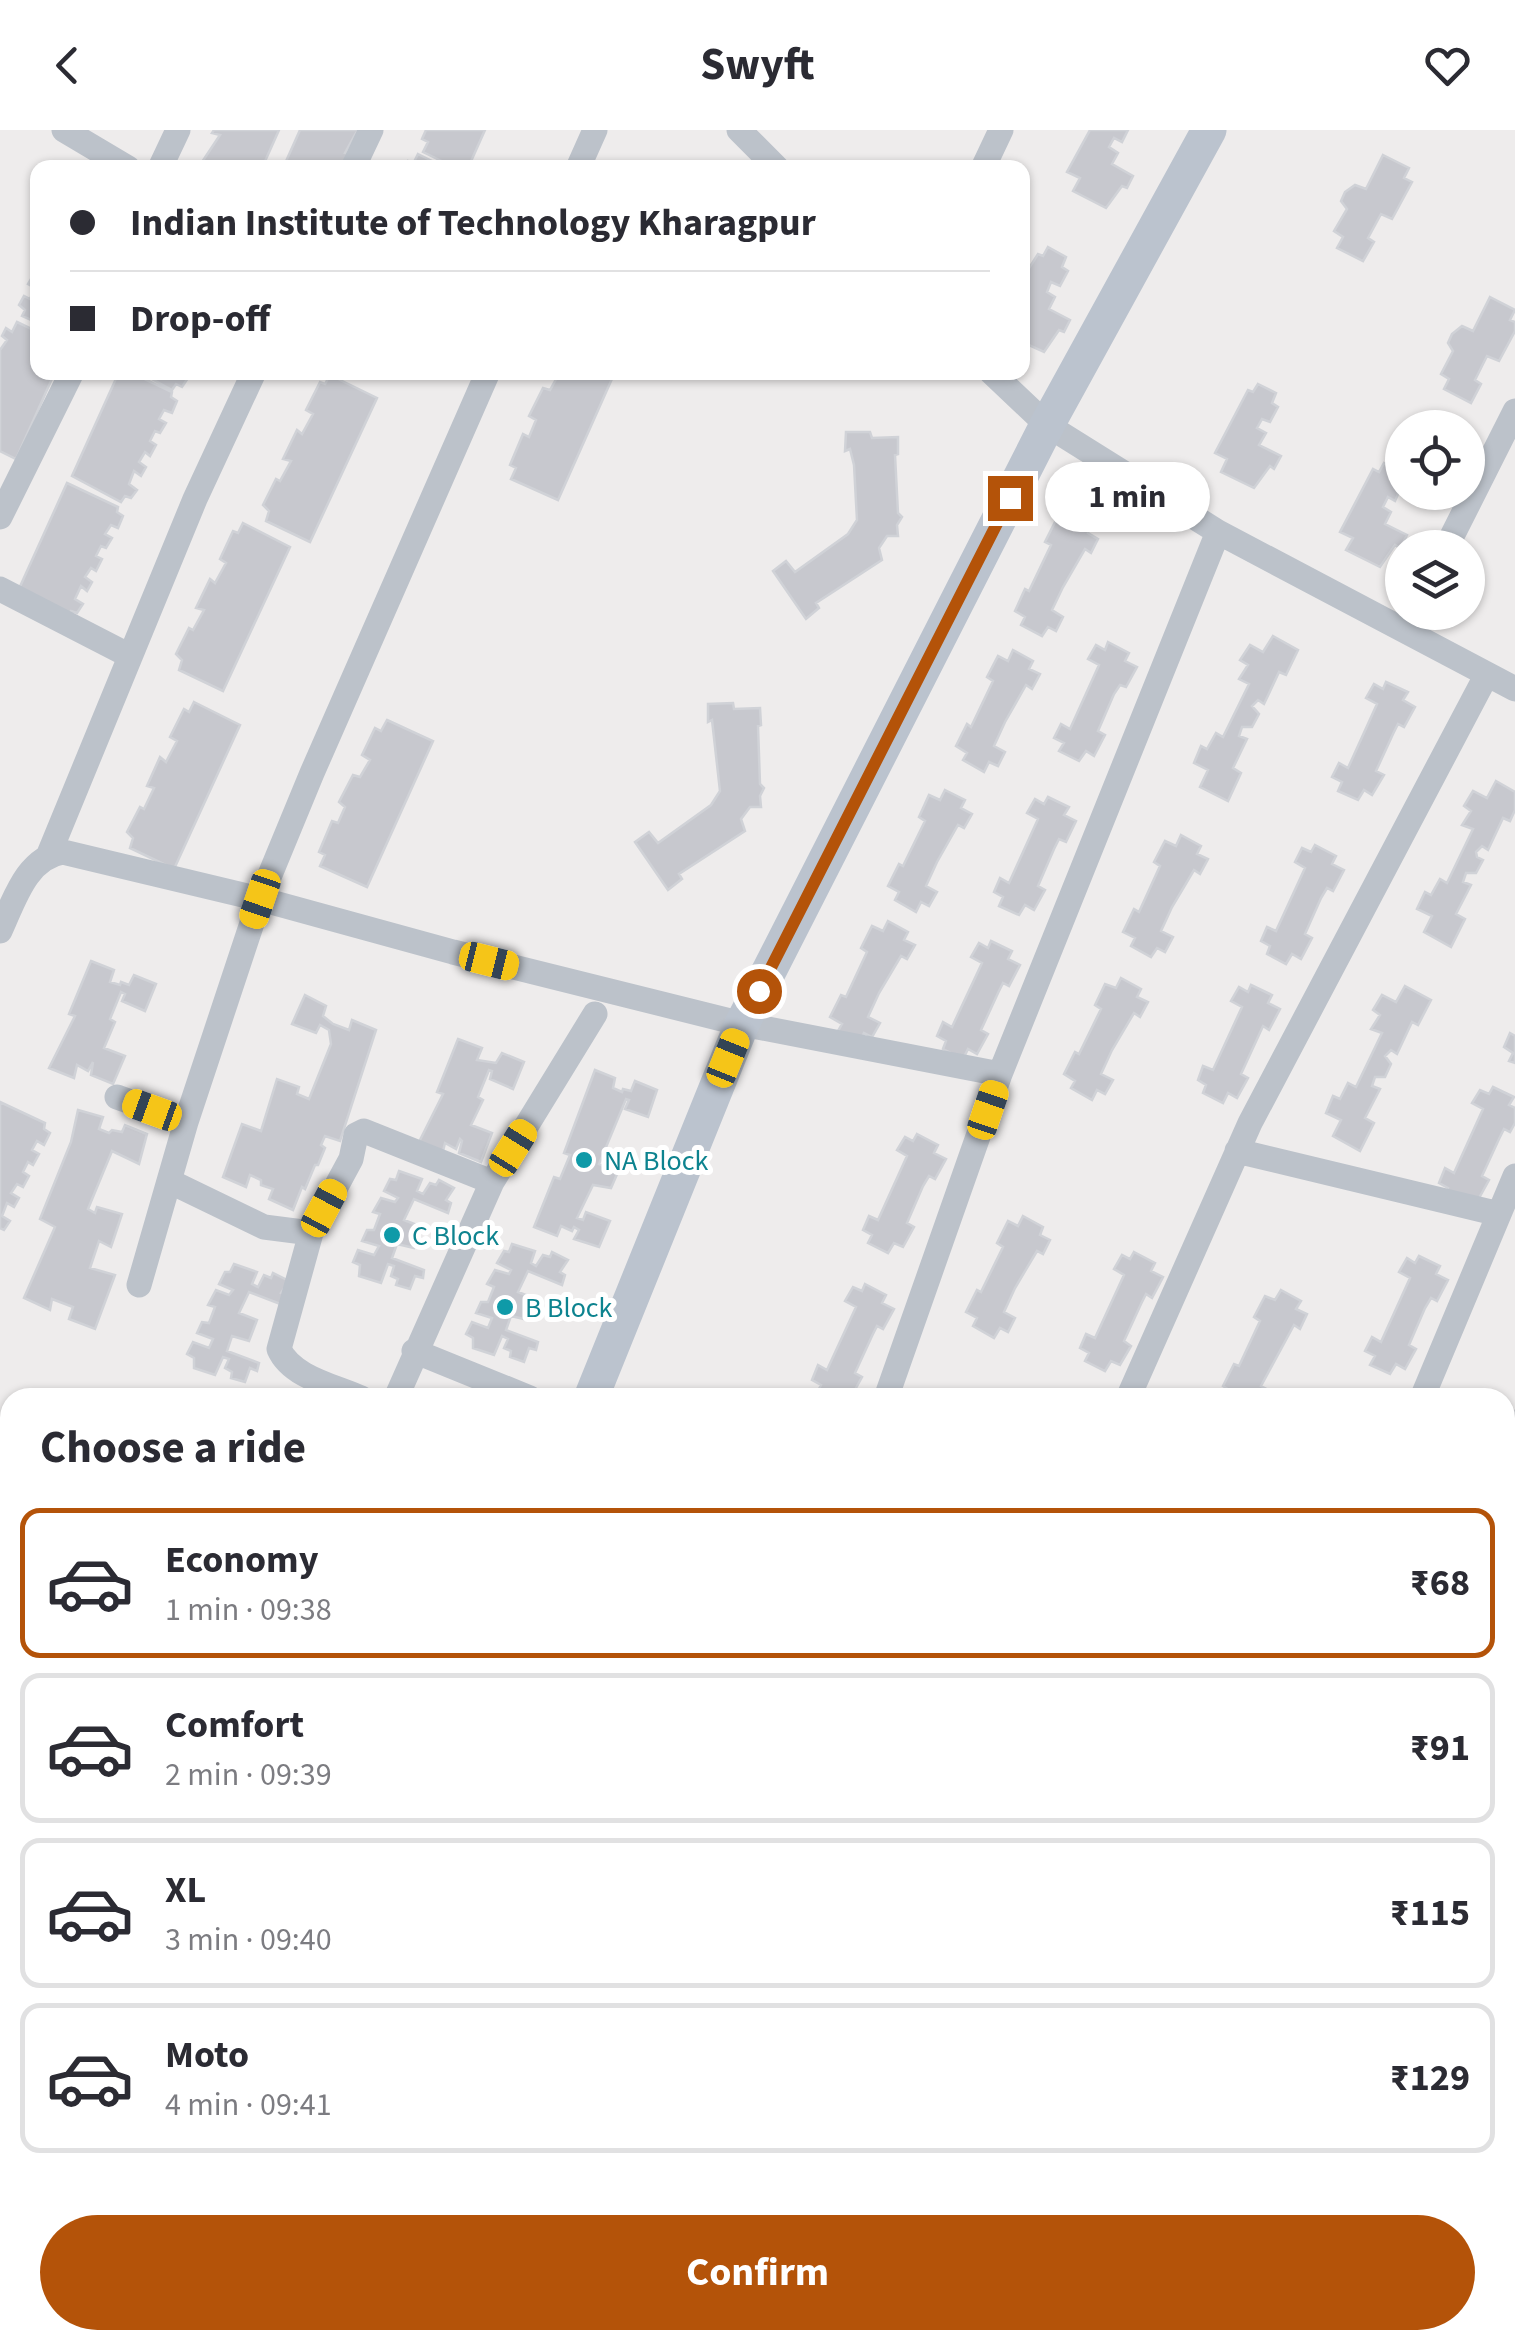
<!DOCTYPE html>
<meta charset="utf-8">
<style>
:root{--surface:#fff;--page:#f2f2f3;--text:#2b2b33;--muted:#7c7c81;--line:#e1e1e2;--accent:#b45309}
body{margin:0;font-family:"Source Sans 3",sans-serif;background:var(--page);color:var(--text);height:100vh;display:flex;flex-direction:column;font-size:38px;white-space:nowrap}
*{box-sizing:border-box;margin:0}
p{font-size:32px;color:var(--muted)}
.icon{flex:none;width:55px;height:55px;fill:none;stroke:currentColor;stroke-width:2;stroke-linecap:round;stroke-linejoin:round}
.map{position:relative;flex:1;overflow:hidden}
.drawer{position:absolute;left:0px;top:1258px;width:1515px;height:962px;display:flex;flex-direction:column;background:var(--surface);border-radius:30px 30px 0 0;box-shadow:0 2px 8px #0004}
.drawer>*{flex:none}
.hud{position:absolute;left:30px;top:30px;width:1000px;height:220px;border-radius:20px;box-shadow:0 2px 8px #0004;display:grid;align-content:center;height:220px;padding:0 40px;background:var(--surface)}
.controls{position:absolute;left:1385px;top:280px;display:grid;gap:20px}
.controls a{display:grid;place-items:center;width:100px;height:100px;border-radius:50%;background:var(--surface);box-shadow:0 2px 8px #0004;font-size:50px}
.end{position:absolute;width:45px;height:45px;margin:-22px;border:12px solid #b45309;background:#fff;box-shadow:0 0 0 5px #fff}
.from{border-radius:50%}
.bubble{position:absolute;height:70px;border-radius:35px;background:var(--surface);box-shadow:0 2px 8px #0004;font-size:32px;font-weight:700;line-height:70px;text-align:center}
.car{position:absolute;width:30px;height:60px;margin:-30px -15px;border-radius:12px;box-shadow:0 0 8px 2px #0007;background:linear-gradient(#f5c518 24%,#345 0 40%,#f5c518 0 76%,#345 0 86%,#f5c518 0)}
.hud b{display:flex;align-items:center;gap:35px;height:95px;font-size:38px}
.hud b+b{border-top:2px solid var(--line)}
.hud i{width:25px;height:25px;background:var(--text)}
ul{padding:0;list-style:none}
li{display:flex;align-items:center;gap:30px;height:150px;margin:0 20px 15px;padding:0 20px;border:5px solid var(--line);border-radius:20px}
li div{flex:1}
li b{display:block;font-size:38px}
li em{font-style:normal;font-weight:700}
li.current{border-color:var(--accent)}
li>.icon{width:90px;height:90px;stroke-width:1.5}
h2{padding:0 40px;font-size:45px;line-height:120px}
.action{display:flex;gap:20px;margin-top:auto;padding:20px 40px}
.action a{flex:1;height:115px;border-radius:60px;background:var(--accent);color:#fff;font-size:40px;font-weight:700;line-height:115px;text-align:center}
header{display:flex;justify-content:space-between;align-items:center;height:130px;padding:0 40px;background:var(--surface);font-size:45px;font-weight:700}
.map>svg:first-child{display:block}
.building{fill:#c7c8ce;stroke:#d0d2d7;stroke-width:2.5}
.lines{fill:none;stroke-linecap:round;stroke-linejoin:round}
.street{stroke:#bcc2ca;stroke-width:25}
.secondary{stroke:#bbc3ce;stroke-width:35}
.route{stroke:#b45309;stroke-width:12}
.culture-dot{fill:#0f9aa8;stroke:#fff;stroke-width:4}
.labels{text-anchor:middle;stroke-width:10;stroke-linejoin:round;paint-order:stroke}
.culture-label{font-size:28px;fill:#0d838f;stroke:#fff;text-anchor:start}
</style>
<header><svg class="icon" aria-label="back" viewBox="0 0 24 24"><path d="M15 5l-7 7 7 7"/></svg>Swyft<svg class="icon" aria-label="heart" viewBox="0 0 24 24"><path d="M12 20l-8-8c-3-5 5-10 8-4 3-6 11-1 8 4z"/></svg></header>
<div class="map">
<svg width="1515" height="2219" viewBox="0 0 1515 2219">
<rect width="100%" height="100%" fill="#eeecec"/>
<path class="building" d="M214 0H279L262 38H198L220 5 212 3Z
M300 0H362L356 3 345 23 353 25 348 38H283Z
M426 0H485L468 38H456L423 22 428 12 422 9Z
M1090 0H1128L1122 12 1114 8 1109 17 1118 23 1112 34 1133 46 1127 58 1122 56 1106 78 1073 61 1080 48 1067 42Z
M418 24 446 38H405L408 31 413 34Z
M1383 25 1409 38 1404 48 1412 52 1392 89 1381 84 1368 108 1374 112 1363 131 1337 118 1343 107 1334 101 1347 79 1341 71 1345 62 1355 55 1366 59Z
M1048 117 1066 127 1062 137 1068 141 1060 156 1051 152 1047 162 1055 167 1049 179 1070 190 1064 202 1059 200 1044 222 1022 212V149L1038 124 1043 126Z
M34 144 38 146V193L22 186 25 180 19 175 24 166 30 169 35 158 28 154Z
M1490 167 1515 180 1510 190 1515 192V201L1499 231 1487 226 1475 250 1481 254 1471 273 1444 259 1449 249 1441 244 1453 221 1448 213 1452 204 1462 196 1473 201Z
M17 192 38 202V242H55L16 329 0 321V220L7 210 2 206 6 198 12 202Z
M119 242H130L172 262 171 267 177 271 172 283 164 280 159 289 166 293 160 303 155 301 150 311 156 315 150 326 145 322 139 332 146 337 141 346 134 341 129 354 137 360 131 368 125 366 121 372 72 346Z
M139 242H180L188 248 182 257 176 254 172 260Z
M560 242H615L558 370 511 349 516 338 510 335 523 304 529 307 536 290 529 286 543 258 550 260Z
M330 245 377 268 310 412 266 391 269 381 263 375 276 349 280 351 291 331 283 329 297 300 302 304 313 284 306 280 320 252 325 254Z
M1258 254 1276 263 1272 273 1278 277 1270 292 1262 289 1257 298 1266 303 1259 315 1281 326 1274 339 1270 336 1254 358 1221 342 1227 329 1215 323 1248 260 1253 262Z
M846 302H870L872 308 898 307V324L895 325 898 383 902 387 897 395 898 406H887L879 418 882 430 816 473 819 478 806 489 773 441 786 431 795 442 848 404 857 390 854 335 850 319 845 321Z
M1384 333 1402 342 1397 352 1402 355 1395 371 1388 367 1383 377 1391 382 1385 394 1407 405 1400 418 1395 415 1380 437 1346 420 1353 408 1340 402 1373 339 1379 342Z
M67 353 118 377 117 382 123 386 118 398 111 395 105 404 112 408 106 418 101 416 96 426 102 429 96 441 91 438 85 447 92 452 87 461 81 456 75 469 83 474 77 483 71 481 67 487 18 461Z
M1071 385 1092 395 1088 403 1098 409 1091 423 1085 419 1063 457 1052 480 1063 487 1056 501 1048 497 1042 506 1021 495 1025 487 1015 481 1025 459 1029 461 1051 415 1045 412 1056 390 1066 395Z
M243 393 290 417 223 561 179 540 182 530 176 524 189 498 193 500 204 480 196 478 210 449 215 453 226 433 220 429 233 401 238 403Z
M1273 506 1298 520 1286 545 1279 542 1264 574 1258 570 1252 576 1259 584 1252 597H1242L1239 606 1247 609 1233 638 1241 643 1228 671 1200 657 1208 640 1194 633 1201 616 1207 619 1216 603 1223 607 1249 554 1239 549 1248 535 1240 530 1250 515 1263 522Z
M1108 512 1129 523 1125 531 1137 537 1126 557 1120 555 1114 564 1098 601 1105 605 1094 626 1086 621 1079 631 1059 621 1064 613 1054 608 1061 594 1070 599 1099 535 1088 529 1096 515 1105 520Z
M1013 520 1033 531 1029 539 1040 544 1032 559 1026 555 1005 592 994 616 1005 622 998 636 989 632 984 642 963 630 967 623 956 616 967 594 971 597 993 551 987 547 998 526 1008 531Z
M1386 552 1408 562 1403 570 1415 577 1404 597 1398 594 1393 604 1376 641 1384 645 1372 665 1364 660 1358 670 1338 661 1342 652 1332 647 1339 633 1348 638 1377 574 1366 568 1374 554 1383 559Z
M194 572 240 595 174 739 130 718 133 708 127 702 140 677 144 679 154 658 147 656 160 627 166 632 177 611 170 607 184 579 189 582Z
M733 573 734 579 760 578 761 595 758 596 760 654 764 658 760 666 761 677H750L741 689 745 701 679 744 682 749 668 760 635 712 649 702 658 713 711 675 720 661 712 590 708 592V574Z
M387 590 433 611 367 757 320 736 325 725 319 722 332 691 338 693 345 677 339 672 353 645 360 647 370 630 362 625 375 598 381 601Z
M1496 651 1515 662V680L1510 691 1503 688 1488 720 1482 716 1476 722 1477 727 1483 730 1476 743H1466L1463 752 1471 755 1456 784 1465 789 1451 817 1424 802 1432 786 1417 779 1425 762 1431 765 1440 749 1447 753 1473 699 1462 695 1471 681 1464 676 1473 661 1487 668Z
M945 660 965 670 961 678 972 684 964 698 958 695 937 732 926 756 937 762 929 776 921 772 916 782 895 770 899 762 888 756 899 734 903 736 925 691 919 687 929 665 940 670Z
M1048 667 1069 677 1064 685 1076 691 1066 712 1059 709 1054 719 1038 756 1045 760 1034 780 1025 775 1019 785 999 776 1003 767 994 762 1000 748 1009 753 1038 689 1027 683 1035 669 1044 674Z
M1181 705 1201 716 1197 724 1208 729 1200 744 1194 740 1172 777 1161 801 1173 807 1165 822 1157 818 1151 827 1131 816 1135 808 1123 802 1134 779 1139 782 1160 736 1154 732 1165 711 1176 716Z
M1315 715 1336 726 1332 734 1344 740 1333 761 1327 758 1321 768 1305 804 1312 808 1301 829 1292 824 1286 834 1267 824 1270 816 1261 811 1267 797 1276 801 1305 738 1295 732 1302 718 1311 722Z
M888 791 908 802 904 810 915 815 907 829 901 826 879 863 868 887 880 893 872 907 864 903 859 913 838 901 842 894 830 887 841 865 846 867 867 822 861 818 872 796 883 801Z
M991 811 1012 821 1008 829 1020 835 1009 856 1003 853 998 863 981 900 988 904 977 924 968 919 963 929 943 919 946 911 937 906 943 892 952 897 982 833 971 827 979 813 988 818Z
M91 831 114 840 110 852 120 855 121 852 129 855 134 845 156 854 145 881 122 871 125 864 121 862 110 889 115 892 104 918 125 926 113 954 91 945 93 932 88 941 77 935 74 948 49 938 75 886 69 884Z
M1121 848 1141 859 1137 867 1148 872 1140 887 1134 883 1112 920 1101 944 1113 950 1105 964 1097 960 1092 970 1071 958 1075 951 1064 944 1075 922 1079 924 1101 879 1095 875 1105 854 1116 858Z
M1251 855 1272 865 1268 873 1280 879 1269 900 1263 896 1258 907 1241 944 1248 948 1237 968 1228 963 1223 973 1203 963 1206 955 1198 950 1203 936 1213 940 1242 877 1231 871 1239 857 1248 862Z
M1405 856 1431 870 1418 895 1412 892 1397 924 1391 920 1385 926 1391 934 1385 947H1375L1372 956 1380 959 1365 988 1374 993 1360 1021 1333 1006 1341 990 1326 983 1333 966 1340 969 1348 953 1356 957 1382 903 1371 899 1380 885 1373 880 1382 865 1396 872Z
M305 865 326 876 323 886 333 894 349 900 352 890 376 900 340 1011 325 1006 321 1015 325 1018 318 1035H315L305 1059 302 1057 293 1080 269 1069 273 1059 261 1055V1050L250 1045 246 1057 223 1047 242 994 261 1001 277 949 299 957 297 964 309 969 331 914 329 900 320 895 316 903 292 894Z
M1510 903 1515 906V933L1509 931 1513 923 1504 917Z
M458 909 482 918 477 930 496 933 502 923 524 932 513 959 490 949 492 941 489 940 478 967 483 970 471 995 492 1003 481 1032 459 1023 462 1011 460 1009 456 1019 445 1013 442 1025 417 1016 443 964 437 962Z
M595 940 615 948 613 958 622 962 623 959 631 961 635 951 657 960 648 987 625 979 629 970 626 969 599 1034 618 1042 611 1058 593 1055 577 1088 583 1090 586 1082 610 1091 599 1117 574 1109 579 1100 574 1097 572 1101 561 1096 557 1106 534 1097 554 1047 560 1049 570 1025 564 1023Z
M1493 957 1514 967 1509 975 1515 978V993L1510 1002 1504 999 1499 1009 1482 1046 1489 1050 1478 1070 1444 1066 1448 1058 1439 1053 1445 1038 1454 1043 1483 979 1472 973 1480 960 1489 964Z
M0 972 45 993 44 999 50 1003 44 1015 37 1011 32 1020 39 1024 33 1035 28 1032 23 1042 29 1046 23 1057 17 1054 11 1063 19 1068 14 1077 7 1073 2 1086 10 1091 4 1100 0 1098Z
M78 980 103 987 99 999 109 1003 112 1000 122 1002 125 995 147 1004 139 1034 112 1021 88 1079 95 1083 97 1077 122 1084 111 1117 99 1111 90 1138 115 1145 95 1199 69 1189 73 1177 52 1169 50 1180 24 1168 55 1097 40 1089 71 1012Z
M917 1004 938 1015 934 1023 946 1029 935 1049 929 1046 923 1056 907 1093 914 1097 903 1117 894 1113 888 1123 868 1113 872 1105 863 1100 869 1086 878 1090 907 1026 897 1020 905 1007 913 1011Z
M399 1041 422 1049 417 1061 423 1064 430 1053 436 1055 439 1050 454 1058 446 1070 451 1073 448 1083 414 1069 404 1090 422 1097 414 1118 397 1114 392 1128 424 1140 423 1148 415 1146 410 1159 396 1155 398 1149 391 1146 394 1136 388 1134 381 1153 359 1146 360 1135 353 1132 358 1120 374 1125 379 1116 362 1111 367 1100H374L380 1084 373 1082 381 1068 395 1072 398 1068 384 1061 390 1049 396 1050Z
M1023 1086 1043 1097 1040 1105 1050 1110 1043 1124 1037 1121 1015 1158 1004 1182 1015 1188 1008 1202 1000 1198 994 1208 973 1196 977 1188 966 1182 977 1160 981 1162 1003 1117 997 1113 1008 1091 1018 1096Z
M512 1114 535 1121 531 1133 536 1136 543 1125 550 1127 552 1122 568 1130 560 1142 565 1145 562 1155 528 1141 518 1162 536 1169 528 1190 511 1186 506 1200 538 1212 536 1220 529 1218 524 1232 510 1227 511 1221 504 1218 508 1209 502 1206 494 1225 473 1218V1208L466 1204 472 1192 488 1198 492 1188 476 1183 481 1172H488L494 1157 487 1154 495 1140 509 1144 511 1140 497 1133 504 1121 509 1122Z
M1134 1122 1155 1133 1151 1141 1163 1147 1152 1168 1146 1164 1141 1174 1124 1211 1131 1216 1120 1235 1111 1231 1105 1241 1085 1231 1089 1223 1080 1218 1086 1204 1095 1208 1124 1145 1114 1139 1122 1125 1130 1129Z
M1419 1126 1440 1136 1436 1144 1448 1150 1437 1171 1431 1168 1425 1178 1409 1215 1416 1219 1405 1239 1396 1234 1390 1244 1370 1235 1375 1226 1365 1221 1372 1207 1381 1212 1410 1148 1399 1142 1407 1128 1415 1133Z
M234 1134 257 1142 252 1154 258 1157 264 1145 271 1148 273 1143 289 1151 281 1163 286 1165 283 1175 249 1162 239 1183 257 1190 249 1211 232 1206 227 1221 259 1233 257 1241 250 1238 245 1252 231 1248 232 1242 225 1238 229 1229 223 1227 215 1245 194 1238V1228L187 1224 193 1212 209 1218 213 1209 197 1203 202 1192 209 1193 215 1177 208 1175 216 1160 229 1165 233 1160 219 1154 225 1142H230Z
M865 1154 886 1165 882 1173 894 1179 883 1199 877 1196 872 1206 855 1243 862 1247 851 1267 843 1263 840 1268H826L817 1263 821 1255 812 1250 818 1235 827 1240 856 1177 845 1171 853 1157 862 1161Z
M1281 1160 1301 1171 1296 1179 1307 1184 1300 1199 1294 1195 1261 1256 1272 1262 1270 1268H1232L1234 1263 1223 1256 1234 1234 1239 1236 1260 1191 1254 1187 1265 1166 1275 1170Z
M1515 1281V1354L1511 1362 1505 1358V1297Z
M1515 1537V1572L1505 1567V1554Z
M1510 1609 1515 1611V1653L1505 1680V1621Z
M1512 2124H1515V2166L1505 2162Z
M588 2210H628V2219H590Z
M812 2210 830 2211V2215L843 2219H775L783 2218 784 2212 812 2215Z
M880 2210H937L941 2219H864Z"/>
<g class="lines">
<path class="street" d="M64 0 128 38
M739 0 777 38
M160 38 178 0
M353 38 371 0
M578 38 595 0
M983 38 1001 0
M991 242 1047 295 1218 402
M0 387 72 242
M1446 418 1515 281
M0 459 130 526
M49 724 195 369 254 242
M0 801C14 771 26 728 63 722L260 769 453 822 742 894 1000 944
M117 967 186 992
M1237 1021 1499 1084
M171 1052 264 1097 311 1103
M139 1155 186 992 260 769 312 643 488 242
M414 1221 530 1268
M361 1268C334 1256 291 1247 279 1219L311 1103 351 1029 356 1005 364 1001 492 1052
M396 1268 492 1052 595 884
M886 1268 1000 944 1218 402 1515 559
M1128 1268 1250 993 1487 544
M1422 1268 1515 1046
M0 1395 10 1397
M1505 1722 1515 1700
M1269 2219 1275 2210"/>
<path class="secondary" d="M591 1268 742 894 1047 295 1209 0
M1505 1878 1515 1883"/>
</g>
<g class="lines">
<path class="route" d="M759 861 1010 368"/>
</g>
<g class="culture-dot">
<circle cx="584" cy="1030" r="10"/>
<circle cx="392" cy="1105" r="10"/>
<circle cx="505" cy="1177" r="10"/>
</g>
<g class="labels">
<g class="culture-label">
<text x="604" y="1040">NA Block</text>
<text x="412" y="1115">C Block</text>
<text x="525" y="1187">B Block</text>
</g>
</g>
</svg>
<div class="controls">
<a><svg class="icon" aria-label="locate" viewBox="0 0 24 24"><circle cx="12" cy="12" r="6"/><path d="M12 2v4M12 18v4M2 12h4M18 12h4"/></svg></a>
<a><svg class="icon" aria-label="layers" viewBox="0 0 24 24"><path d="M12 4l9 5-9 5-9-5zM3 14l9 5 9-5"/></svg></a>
</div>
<i class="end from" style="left:759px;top:861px"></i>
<i class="end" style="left:1010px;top:368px"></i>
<div class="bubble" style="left:1045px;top:332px;width:165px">1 min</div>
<i class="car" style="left:260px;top:769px;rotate:199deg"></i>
<i class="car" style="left:489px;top:831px;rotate:104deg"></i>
<i class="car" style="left:728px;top:928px;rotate:22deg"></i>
<i class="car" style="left:152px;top:980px;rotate:290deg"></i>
<i class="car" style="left:988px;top:980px;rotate:19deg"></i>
<i class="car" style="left:513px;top:1018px;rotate:32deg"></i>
<i class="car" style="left:324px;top:1078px;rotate:28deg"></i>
<div class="hud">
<b><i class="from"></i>Indian Institute of Technology Kharagpur</b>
<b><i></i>Drop-off</b>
</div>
<section class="drawer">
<h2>Choose a ride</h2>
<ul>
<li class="current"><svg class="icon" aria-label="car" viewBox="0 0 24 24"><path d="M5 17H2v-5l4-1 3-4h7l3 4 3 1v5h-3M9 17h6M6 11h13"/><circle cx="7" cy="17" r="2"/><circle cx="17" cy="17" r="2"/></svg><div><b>Economy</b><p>1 min · 09:38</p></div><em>₹68</em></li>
<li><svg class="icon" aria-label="car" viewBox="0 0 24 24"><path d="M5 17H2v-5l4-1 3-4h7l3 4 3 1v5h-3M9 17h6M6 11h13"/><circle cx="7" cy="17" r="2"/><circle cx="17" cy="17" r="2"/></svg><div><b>Comfort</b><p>2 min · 09:39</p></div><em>₹91</em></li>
<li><svg class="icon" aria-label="car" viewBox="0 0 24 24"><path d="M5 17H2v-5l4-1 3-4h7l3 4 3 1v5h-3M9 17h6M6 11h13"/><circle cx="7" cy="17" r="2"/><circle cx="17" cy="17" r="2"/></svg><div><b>XL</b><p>3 min · 09:40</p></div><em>₹115</em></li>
<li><svg class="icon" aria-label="car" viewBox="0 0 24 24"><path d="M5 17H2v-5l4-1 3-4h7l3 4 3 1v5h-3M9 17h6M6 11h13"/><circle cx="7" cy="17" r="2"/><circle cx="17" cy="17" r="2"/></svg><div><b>Moto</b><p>4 min · 09:41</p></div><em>₹129</em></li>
</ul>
<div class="action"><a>Confirm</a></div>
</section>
</div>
